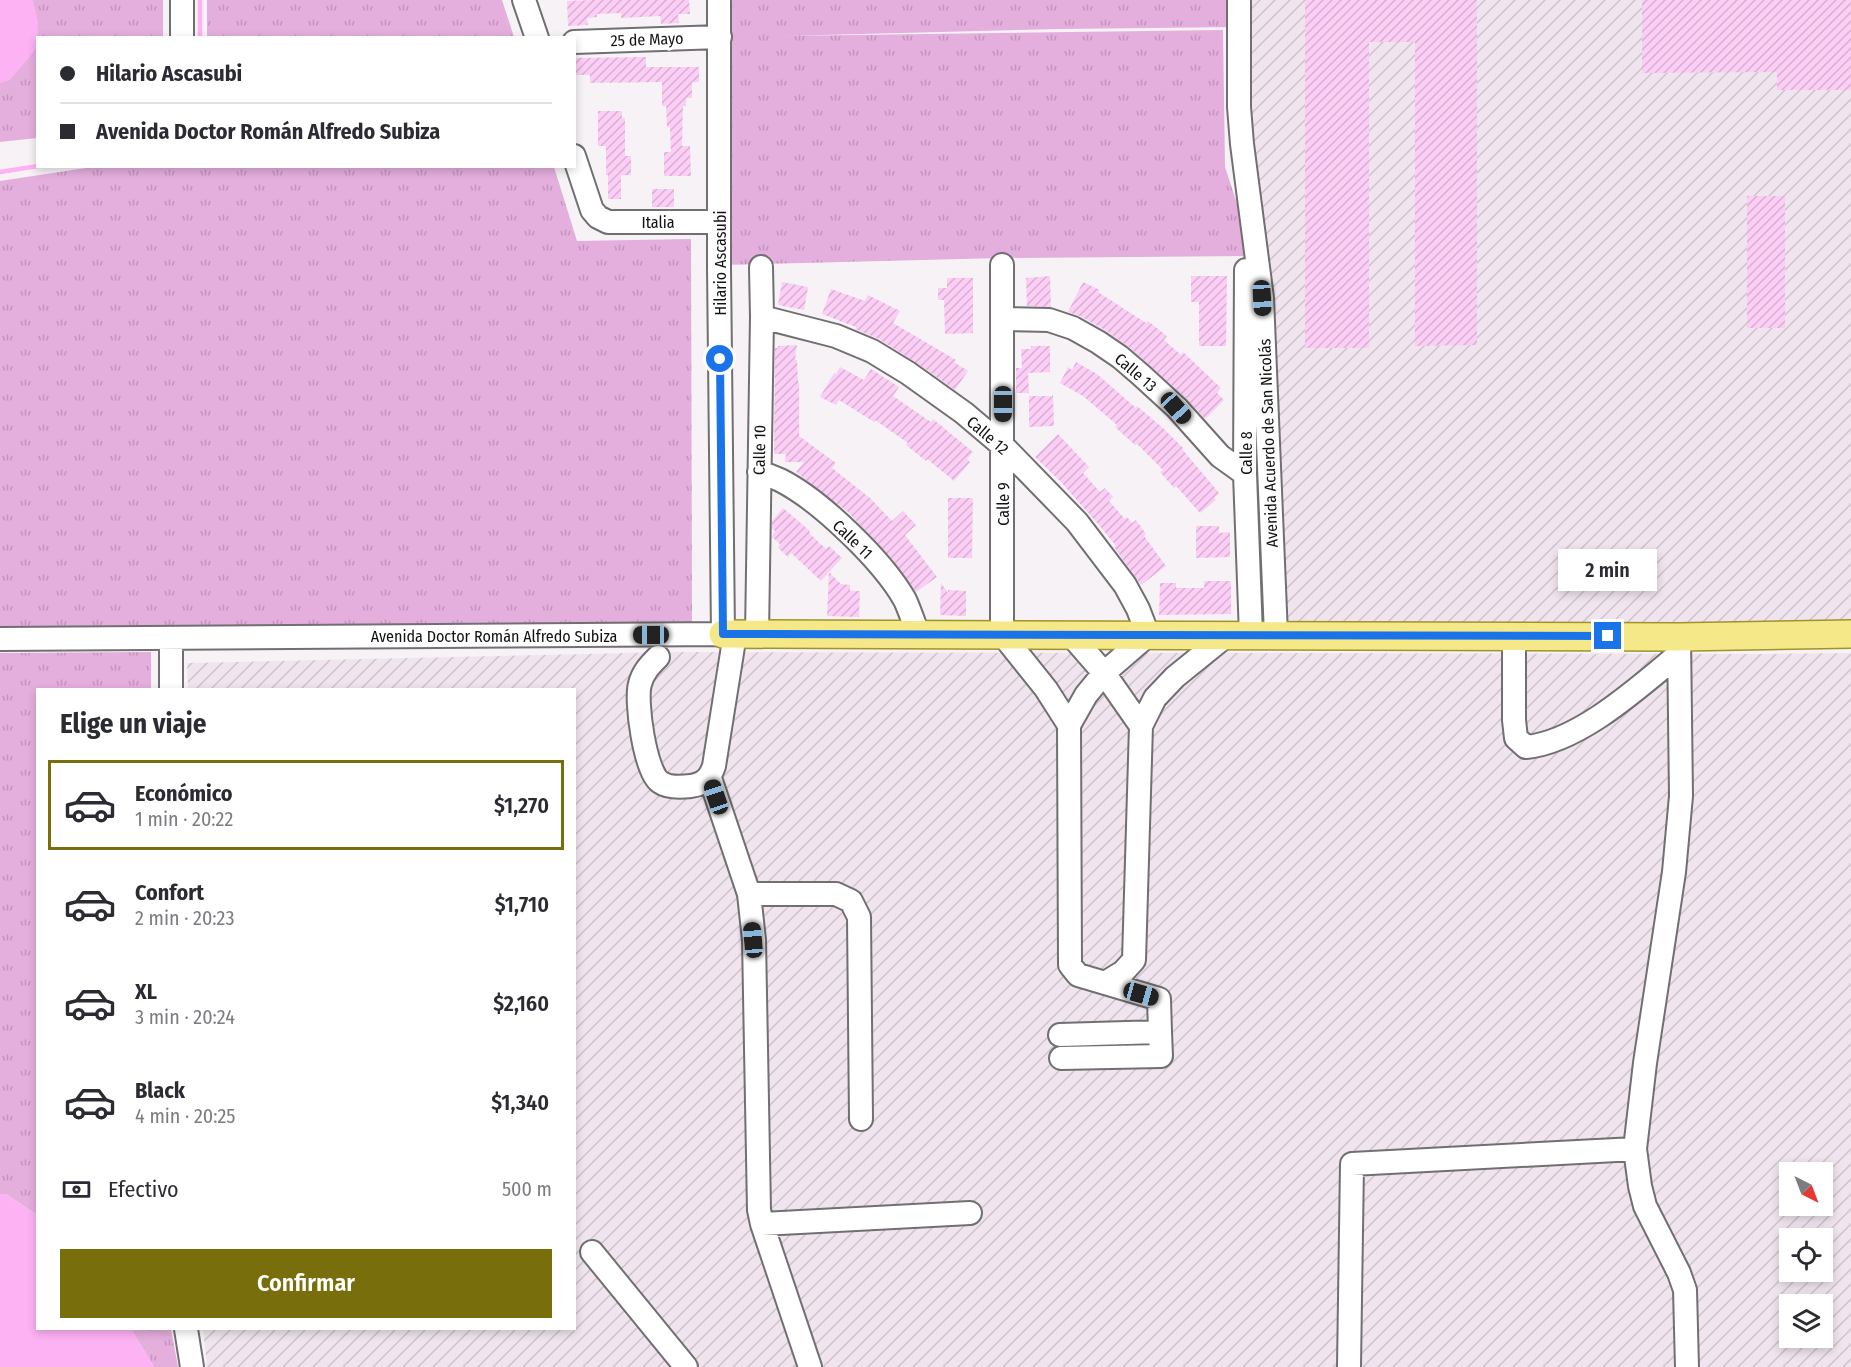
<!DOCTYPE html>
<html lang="es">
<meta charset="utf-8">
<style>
:root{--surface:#fff;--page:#f7f7f7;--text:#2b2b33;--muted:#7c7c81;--line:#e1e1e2;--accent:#796e0c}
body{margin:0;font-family:"Fira Sans Condensed",sans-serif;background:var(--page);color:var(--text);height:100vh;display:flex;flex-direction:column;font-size:22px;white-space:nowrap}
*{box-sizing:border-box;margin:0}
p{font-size:20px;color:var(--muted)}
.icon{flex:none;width:33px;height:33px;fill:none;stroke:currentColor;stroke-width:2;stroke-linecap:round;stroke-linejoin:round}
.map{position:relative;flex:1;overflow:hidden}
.details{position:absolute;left:36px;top:688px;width:540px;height:642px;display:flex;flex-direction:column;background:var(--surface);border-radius:0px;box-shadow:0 3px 9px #0003}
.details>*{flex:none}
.guide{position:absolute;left:36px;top:36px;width:540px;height:132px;border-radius:0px;box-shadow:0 3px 9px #0003;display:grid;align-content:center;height:132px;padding:0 24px;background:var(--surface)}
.needle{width:39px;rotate:138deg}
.fabs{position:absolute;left:1779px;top:1162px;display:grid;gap:12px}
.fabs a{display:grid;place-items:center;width:54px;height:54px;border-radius:0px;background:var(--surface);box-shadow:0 3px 9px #0003;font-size:30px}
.end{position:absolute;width:27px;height:27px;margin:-14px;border:8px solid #1a73e8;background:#fff;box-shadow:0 0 0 3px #fff}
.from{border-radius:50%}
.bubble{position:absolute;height:42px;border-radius:0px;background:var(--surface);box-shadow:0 3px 9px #0003;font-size:20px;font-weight:600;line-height:42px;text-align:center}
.car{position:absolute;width:18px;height:36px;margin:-18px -9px;border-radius:8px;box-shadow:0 0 4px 2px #0007;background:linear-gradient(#222 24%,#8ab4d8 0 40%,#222 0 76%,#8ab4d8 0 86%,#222 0)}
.guide b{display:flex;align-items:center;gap:21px;height:57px;font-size:22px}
.guide b+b{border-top:2px solid var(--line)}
.guide i{width:15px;height:15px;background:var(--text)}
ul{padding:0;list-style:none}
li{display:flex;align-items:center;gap:18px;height:90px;margin:0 12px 9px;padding:0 12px;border:3px solid transparent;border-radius:0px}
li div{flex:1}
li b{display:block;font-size:22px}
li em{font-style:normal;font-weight:600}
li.on{border-color:var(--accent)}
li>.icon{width:54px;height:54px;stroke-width:1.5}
h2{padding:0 24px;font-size:27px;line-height:72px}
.pay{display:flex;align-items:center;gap:15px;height:66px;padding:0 24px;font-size:22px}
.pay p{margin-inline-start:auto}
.action{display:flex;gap:12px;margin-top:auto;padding:12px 24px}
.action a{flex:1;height:69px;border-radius:0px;background:var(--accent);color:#fff;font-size:24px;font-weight:600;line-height:69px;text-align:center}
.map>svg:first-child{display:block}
.industrial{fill:url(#industrial-furrows);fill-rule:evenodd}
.grass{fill:url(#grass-tufts)}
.water{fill:#fdb2f3}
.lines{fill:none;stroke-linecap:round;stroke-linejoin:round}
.stream{stroke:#fdb2f3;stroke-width:4.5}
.building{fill:url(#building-hatch)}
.minor-casing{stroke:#726f72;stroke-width:26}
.major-casing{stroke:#a0932c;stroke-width:30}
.minor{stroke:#fff;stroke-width:22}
.major{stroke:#f4e889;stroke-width:27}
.route{stroke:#1a73e8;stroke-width:8}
.labels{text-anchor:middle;stroke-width:6;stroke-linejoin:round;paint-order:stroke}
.street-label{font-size:16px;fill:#121112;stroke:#fff}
</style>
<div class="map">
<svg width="1851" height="1367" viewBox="0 0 1851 1367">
<defs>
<pattern id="industrial-furrows" width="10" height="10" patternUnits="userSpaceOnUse" patternTransform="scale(1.5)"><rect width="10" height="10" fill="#f0e5ee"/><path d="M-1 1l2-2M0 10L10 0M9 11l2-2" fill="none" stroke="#cdc3cb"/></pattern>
<pattern id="grass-tufts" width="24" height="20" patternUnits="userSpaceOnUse" patternTransform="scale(1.5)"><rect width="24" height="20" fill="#e4aedd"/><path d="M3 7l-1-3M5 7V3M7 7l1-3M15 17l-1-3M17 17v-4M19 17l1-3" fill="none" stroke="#c395bd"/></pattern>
<pattern id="building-hatch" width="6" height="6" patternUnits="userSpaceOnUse" patternTransform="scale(1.5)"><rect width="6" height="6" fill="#fccef5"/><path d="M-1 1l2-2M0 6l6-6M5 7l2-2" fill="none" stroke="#d7b0d1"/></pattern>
</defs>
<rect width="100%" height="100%" fill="#f6f2f6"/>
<path class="industrial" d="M1239 0H1851V634L1276 635Z
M671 652 1767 654 1851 653V1367H207L203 1329H574V690H188L187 663ZM1790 1173H1822V1206H1790ZM1790 1239H1822V1272H1790ZM1790 1305H1822V1338H1790Z"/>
<path class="grass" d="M0 0H163V37L38 38 37 138 0 142Z
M207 0H502L514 37H207Z
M719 0H1239V27L1060 29 783 36 1223 30 1225 167 1244 225 1248 256 1002 258 721 265Z
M99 166 554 167 577 241 691 239 692 627 0 632V181Z
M151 652V690H38L37 1215 6 1194H0V653Z
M131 1329H171L178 1367H154Z"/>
<path class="water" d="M0 0H33L38 22 37 48 10 80 0 83Z
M0 1194H6L37 1215 38 1329H131L154 1367H0Z"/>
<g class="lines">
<path class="stream" d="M200 38V0
M0 172 38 166"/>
</g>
<path class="building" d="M591 0H689L690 14H678L679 23 661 24 660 16 621 18V13L597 14V17L587 18 588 25 568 26 567 1Z
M1305 0H1477V345L1415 346V42H1369V348H1305Z
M1642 0H1851V90H1777V72L1642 73Z
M646 57V67H699V82H692V98H686V106H683L682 146H690L691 176H664V152H671L670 127H667L666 106H662V82L590 83V75H574V58Z
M598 111H622V118H625V156H631V175H621V199H608V175H606V146H598Z
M652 189H674V207H652Z
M1747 196H1785V328H1747Z
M1050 276 1051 307 1027 306 1026 278Z
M1191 276H1227L1226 346H1199V302H1191Z
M947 278H973V333L945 334 944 300H938V288H947Z
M782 282 808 287 804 310 778 305Z
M1083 282 1100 290 1098 292 1146 323 1148 321 1167 336 1164 340 1181 355 1183 352 1221 388 1217 393 1224 400 1205 419 1186 398 1129 347 1105 330 1080 316 1068 312Z
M831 289 865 301 868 295 900 311 893 323 956 360 954 362 968 371 955 390 927 370 879 339 855 329 856 327 822 314Z
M797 345 795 360H797L798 382H799V436L836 463 832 468 870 498 892 521 903 511 916 525 905 535 937 577 916 592 892 559 848 512 796 472 804 462H785L786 454H774L775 348H778V346Z
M1031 346H1050V372L1028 373 1029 393H1016V368H1022L1021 349H1031Z
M1076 362 1097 374 1136 408 1137 406 1164 429 1183 448 1182 449 1219 493 1214 498 1216 500 1200 513 1176 486 1174 488 1160 472 1163 470 1137 444 1135 445 1115 427 1117 425 1083 396 1060 383 1068 367 1072 370Z
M840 367 864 380 871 369 899 387 893 396 931 422 933 419 973 452 967 459 970 462 954 481 927 459 926 461 906 445 908 443 875 420 874 422 839 400 836 405 820 397 834 373 836 374Z
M1053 394 1054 426 1029 427V396H1051V398Z
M1058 434 1089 467 1083 473 1100 492 1105 488 1113 497 1109 501 1125 519 1127 517 1132 523 1136 520 1146 534 1144 536 1166 566 1141 585 1114 547 1116 546 1099 525 1060 481 1035 457Z
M948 498H973L972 558H948Z
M783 508 810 531 809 533 826 549 829 546 842 558 829 572 841 584 850 585V591H860L859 617 827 616 829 572 821 581 791 553 788 557 778 548 780 544 772 537 775 531 772 528V521Z
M1196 526H1219V533L1230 532V557L1196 558Z
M1204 581H1231V614L1159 615 1160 583H1176V588H1204Z
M941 583 948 593V590L966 591V616L940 615Z"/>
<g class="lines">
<g class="minor-casing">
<path id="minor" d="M524 0 537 38
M1239 0V107L1242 144 1262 298 1276 635
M182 38V0
M574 42 720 37
M574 156 592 210 598 217 608 222H719
M1246 270 1245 474 1251 635
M762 317 836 336 872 351 908 373 964 413 1003 446 1077 522 1125 585 1138 609 1148 635 1104 673 1086 695 1069 725 1046 689 1002 634V265
M1003 319 1049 320 1073 328 1098 342 1120 357 1141 375 1177 408 1220 456 1245 474
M759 472C766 474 773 477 780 480 820 500 883 561 905 600 910 611 914 623 918 634
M757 634 762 317 761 267
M1071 635 1104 673 1141 726
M1514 636V720L1516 738 1526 747C1579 742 1638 688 1679 654
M1679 637 1681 796 1674 872 1645 1063 1635 1149 1640 1186 1645 1206 1679 1273 1685 1290 1687 1367
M171 638V690
M0 639 723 634 719 267V0
M658 657C650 665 643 672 640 684 635 700 645 772 660 782 668 788 682 787 691 786 704 784 710 778 714 766L735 634
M710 778 749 894 754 940 759 1210 762 1224 810 1367
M749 894H836L851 901 859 917 861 1119
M1105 983 1123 972 1134 960 1141 726 1155 698 1175 677 1227 635
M1060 1035 1160 1032 1159 999 1078 975 1070 965 1069 725
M1061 1058 1161 1056 1160 1032
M762 1224 970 1213
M592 1252 686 1367
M186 1329 192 1367
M1349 1367 1352 1164 1635 1149"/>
</g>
<g class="major-casing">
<path id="major" d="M723 634 1679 637 1851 634"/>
</g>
<use href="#minor" class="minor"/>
<use href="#major" class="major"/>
</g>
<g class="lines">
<path class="route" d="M720 359 723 634 1608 636"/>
</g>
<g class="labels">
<g class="street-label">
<text transform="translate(647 39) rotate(-2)" y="6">25 de Mayo</text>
<text x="658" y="228">Italia</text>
<text transform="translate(720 263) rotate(-90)" y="6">Hilario Ascasubi</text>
<text transform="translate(1136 372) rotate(41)" y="6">Calle 13</text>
<text transform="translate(988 435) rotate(41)" y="6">Calle 12</text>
<text transform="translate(1268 443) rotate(-92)" y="6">Avenida Acuerdo de San Nicolás</text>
<text transform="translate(759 450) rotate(-89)" y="6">Calle 10</text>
<text transform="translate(1246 453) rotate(-90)" y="6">Calle 8</text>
<text transform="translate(1003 504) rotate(-90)" y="6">Calle 9</text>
<text transform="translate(853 539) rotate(44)" y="6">Calle 11</text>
<text x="494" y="642">Avenida Doctor Román Alfredo Subiza</text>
</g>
</g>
</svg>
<div class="fabs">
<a><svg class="needle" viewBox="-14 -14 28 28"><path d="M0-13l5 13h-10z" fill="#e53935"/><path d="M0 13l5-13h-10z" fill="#7c7c81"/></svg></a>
<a><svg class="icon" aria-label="locate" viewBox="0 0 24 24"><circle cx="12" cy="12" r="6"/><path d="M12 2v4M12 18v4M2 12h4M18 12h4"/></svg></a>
<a><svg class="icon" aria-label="layers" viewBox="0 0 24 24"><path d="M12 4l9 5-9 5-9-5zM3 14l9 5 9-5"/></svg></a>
</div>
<i class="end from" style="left:720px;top:359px"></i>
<i class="end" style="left:1608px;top:636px"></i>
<div class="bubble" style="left:1558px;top:549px;width:99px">2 min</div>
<i class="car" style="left:1262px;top:298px;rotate:177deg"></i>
<i class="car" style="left:1003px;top:404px;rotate:180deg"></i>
<i class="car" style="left:1176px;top:408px;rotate:138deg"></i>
<i class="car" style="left:651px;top:635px;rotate:270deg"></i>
<i class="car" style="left:716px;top:797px;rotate:341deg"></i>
<i class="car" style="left:753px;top:940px;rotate:355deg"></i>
<i class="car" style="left:1141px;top:994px;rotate:106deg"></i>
<div class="guide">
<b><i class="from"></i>Hilario Ascasubi</b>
<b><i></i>Avenida Doctor Román Alfredo Subiza</b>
</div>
<section class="details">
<h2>Elige un viaje</h2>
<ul>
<li class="on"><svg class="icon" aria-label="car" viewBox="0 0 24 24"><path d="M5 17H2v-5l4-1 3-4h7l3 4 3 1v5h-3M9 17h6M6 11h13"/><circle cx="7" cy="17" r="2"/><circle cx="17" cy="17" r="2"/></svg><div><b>Económico</b><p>1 min · 20:22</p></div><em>$1,270</em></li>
<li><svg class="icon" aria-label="car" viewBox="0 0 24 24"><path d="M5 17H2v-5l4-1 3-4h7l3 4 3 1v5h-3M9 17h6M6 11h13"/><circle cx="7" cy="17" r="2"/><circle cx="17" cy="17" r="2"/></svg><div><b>Confort</b><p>2 min · 20:23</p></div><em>$1,710</em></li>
<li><svg class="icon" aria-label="car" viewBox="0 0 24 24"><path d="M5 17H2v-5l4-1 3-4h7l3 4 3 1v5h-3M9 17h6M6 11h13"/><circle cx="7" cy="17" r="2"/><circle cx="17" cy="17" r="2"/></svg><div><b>XL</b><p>3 min · 20:24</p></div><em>$2,160</em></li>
<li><svg class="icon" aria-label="car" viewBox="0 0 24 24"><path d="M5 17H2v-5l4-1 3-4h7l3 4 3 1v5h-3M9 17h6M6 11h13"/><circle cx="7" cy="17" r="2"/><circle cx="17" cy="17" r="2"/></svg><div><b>Black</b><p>4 min · 20:25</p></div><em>$1,340</em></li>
</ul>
<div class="pay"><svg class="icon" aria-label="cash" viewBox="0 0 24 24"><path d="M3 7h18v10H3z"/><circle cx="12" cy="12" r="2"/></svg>Efectivo<p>500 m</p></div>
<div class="action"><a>Confirmar</a></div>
</section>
</div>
